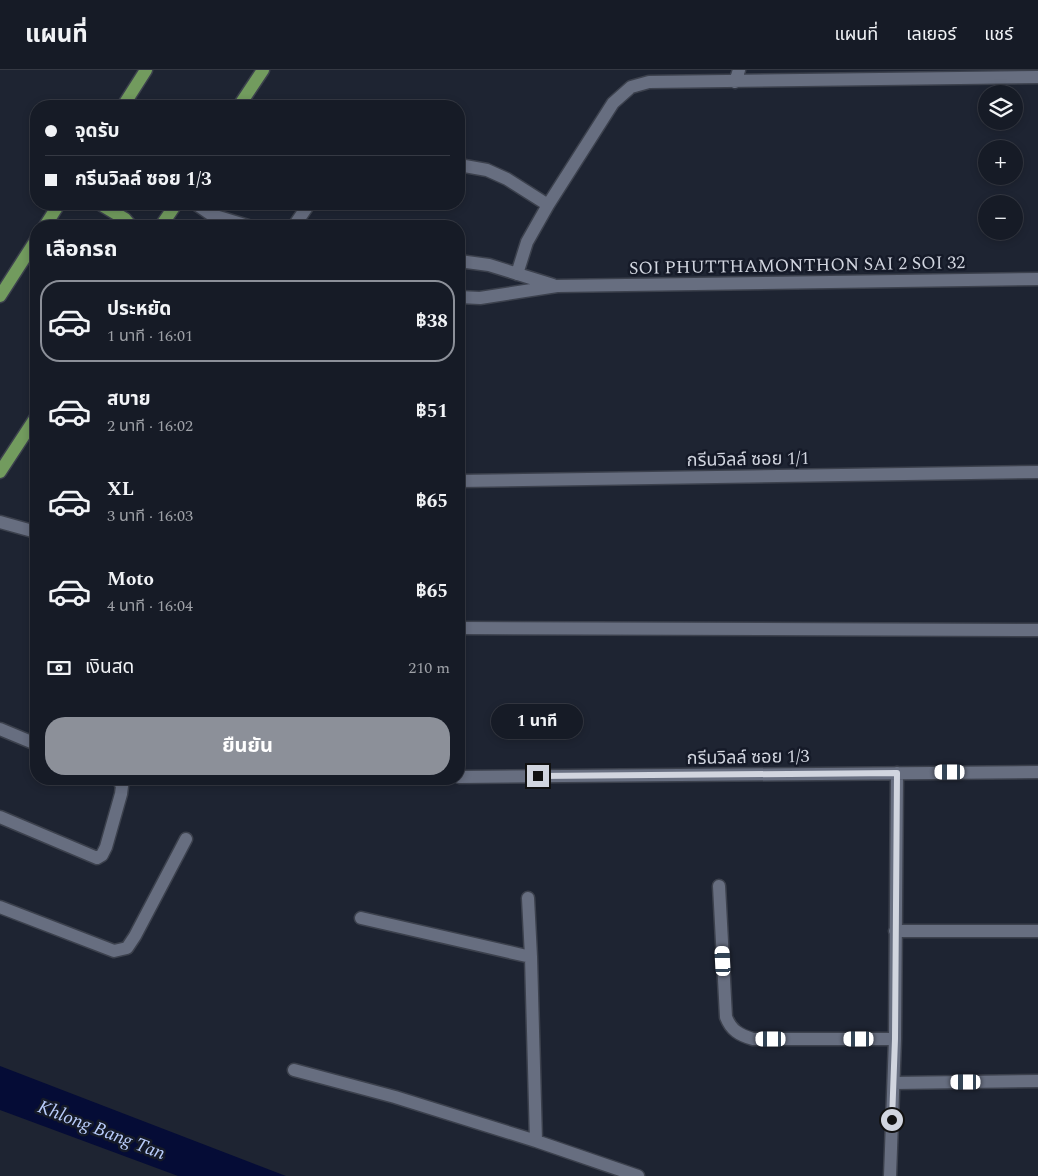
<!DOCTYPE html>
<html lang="th">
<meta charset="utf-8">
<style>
:root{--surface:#161b26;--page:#232832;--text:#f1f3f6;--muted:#9ea1a7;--line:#353943;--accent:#8c9099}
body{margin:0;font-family:Spectral,"Noto Sans Thai",serif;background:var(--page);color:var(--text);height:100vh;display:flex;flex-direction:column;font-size:19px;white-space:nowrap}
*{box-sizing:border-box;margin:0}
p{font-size:16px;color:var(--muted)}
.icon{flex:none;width:28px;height:28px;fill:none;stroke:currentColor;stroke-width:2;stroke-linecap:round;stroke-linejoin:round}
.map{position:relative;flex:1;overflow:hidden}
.side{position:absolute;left:30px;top:150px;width:435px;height:565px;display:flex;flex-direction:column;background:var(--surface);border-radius:20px;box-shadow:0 2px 8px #0003,0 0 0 1px var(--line)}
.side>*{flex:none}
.guide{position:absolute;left:30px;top:30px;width:435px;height:110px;border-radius:20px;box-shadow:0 2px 8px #0003,0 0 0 1px var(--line);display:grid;align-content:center;height:110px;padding:0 15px;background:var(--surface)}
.fabs{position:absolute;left:978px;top:15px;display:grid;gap:10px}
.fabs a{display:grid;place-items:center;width:45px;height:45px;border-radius:50%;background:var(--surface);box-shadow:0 2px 8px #0003,0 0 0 1px var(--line);font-size:25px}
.end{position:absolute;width:22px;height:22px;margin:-11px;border:6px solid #d1d5df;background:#111;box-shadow:0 0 0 2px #111}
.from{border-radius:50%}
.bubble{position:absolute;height:35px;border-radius:18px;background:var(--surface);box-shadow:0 2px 8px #0003,0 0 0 1px var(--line);font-size:16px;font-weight:700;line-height:35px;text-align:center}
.car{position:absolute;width:15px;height:30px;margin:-15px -8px;border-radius:6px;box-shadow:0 0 4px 1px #0007;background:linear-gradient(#fff 24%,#345 0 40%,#fff 0 76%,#345 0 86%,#fff 0)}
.guide b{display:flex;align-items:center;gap:18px;height:48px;font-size:19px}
.guide b+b{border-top:1px solid var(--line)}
.guide i{width:12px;height:12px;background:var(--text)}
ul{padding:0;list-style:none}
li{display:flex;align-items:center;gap:15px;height:82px;margin:0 10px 8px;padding:0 5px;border:2px solid transparent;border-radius:20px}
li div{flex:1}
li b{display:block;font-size:19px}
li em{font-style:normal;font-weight:700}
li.selected{border-color:var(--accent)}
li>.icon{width:45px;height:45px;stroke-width:1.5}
h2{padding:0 15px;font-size:22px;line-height:60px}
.pay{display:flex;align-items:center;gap:12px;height:55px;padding:0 15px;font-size:19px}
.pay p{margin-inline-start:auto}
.button{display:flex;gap:10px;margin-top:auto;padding:10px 15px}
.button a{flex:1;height:58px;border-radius:20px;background:var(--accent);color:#fff;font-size:20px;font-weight:700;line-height:58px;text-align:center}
header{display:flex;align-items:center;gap:30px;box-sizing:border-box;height:70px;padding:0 25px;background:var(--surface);border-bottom:1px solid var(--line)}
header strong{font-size:24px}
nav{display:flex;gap:28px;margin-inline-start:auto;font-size:18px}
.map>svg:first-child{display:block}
.water{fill:#050c36}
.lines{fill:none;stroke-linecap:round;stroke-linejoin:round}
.minor-casing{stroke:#3c414d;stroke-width:15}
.major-casing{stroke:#3c414d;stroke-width:15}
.minor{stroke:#676e80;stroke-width:12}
.major{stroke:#729b5e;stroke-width:12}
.route{stroke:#d1d5df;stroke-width:6}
.labels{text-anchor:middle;stroke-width:5;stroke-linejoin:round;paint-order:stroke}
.street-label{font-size:18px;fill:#d1d5df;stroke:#151a28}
.water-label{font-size:19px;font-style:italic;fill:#b9ccfa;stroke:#151a28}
</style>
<header>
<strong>แผนที่</strong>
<nav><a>แผนที่</a><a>เลเยอร์</a><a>แชร์</a></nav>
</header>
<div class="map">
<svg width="1038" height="1106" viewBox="0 0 1038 1106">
<rect width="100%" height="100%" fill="#1e2432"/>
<path class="water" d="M0 996 286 1106H178L0 1040Z"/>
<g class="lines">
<g class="minor-casing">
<path id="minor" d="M735 12 739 0
M459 95 487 100 507 109 548 135
M196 134 212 145 248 156
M294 156 309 134
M459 191 489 195 553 215
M517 204 527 172 548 135 613 33 631 17 649 12 1038 7
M459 227 480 228 557 216 1038 209
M459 411 1038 402
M0 452 36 462
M459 558 1038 560
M0 659 36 674
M459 707 1038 702
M0 747 97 788 102 785 106 777 121 724 122 716 118 709
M719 816 726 947C731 960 739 965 753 969H895
M528 828 531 887
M0 837 114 881 127 878 135 866 186 769
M361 848 531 887 536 1071
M895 861H1038
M294 1000 395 1027 536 1071 638 1106
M894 1013 1038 1011
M890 1106 895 969 897 703"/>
</g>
<g class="major-casing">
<path id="major" d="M123 36 146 0
M239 36 263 0
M100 134 125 149 131 156
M45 156 59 134
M161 156 176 134
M0 226 36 170
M0 402 36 347"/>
</g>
<use href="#minor" class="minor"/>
<use href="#major" class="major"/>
</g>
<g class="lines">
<path class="route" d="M538 706 897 703 895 969 892 1050"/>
</g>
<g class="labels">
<g class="street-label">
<text transform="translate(797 195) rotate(-1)" y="6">SOI PHUTTHAMONTHON SAI 2 SOI 32</text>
<text transform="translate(748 389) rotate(-1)" y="6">กรีนวิลล์ ซอย 1/1</text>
<text transform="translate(748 687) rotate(-1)" y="6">กรีนวิลล์ ซอย 1/3</text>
</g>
<g class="water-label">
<text transform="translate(102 1059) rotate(21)" y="7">Khlong Bang Tan</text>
</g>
</g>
</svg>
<div class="fabs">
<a><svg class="icon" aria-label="layers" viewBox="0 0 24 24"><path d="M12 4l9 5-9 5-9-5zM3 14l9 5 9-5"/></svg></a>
<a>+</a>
<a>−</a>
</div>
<i class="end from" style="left:892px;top:1050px"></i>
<i class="end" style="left:538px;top:706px"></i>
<div class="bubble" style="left:491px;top:634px;width:92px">1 นาที</div>
<i class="car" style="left:950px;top:702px;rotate:270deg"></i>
<i class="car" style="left:723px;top:891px;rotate:357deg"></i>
<i class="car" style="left:771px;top:969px;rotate:270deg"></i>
<i class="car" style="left:859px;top:969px;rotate:270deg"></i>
<i class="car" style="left:966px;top:1012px;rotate:270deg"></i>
<div class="guide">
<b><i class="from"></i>จุดรับ</b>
<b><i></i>กรีนวิลล์ ซอย 1/3</b>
</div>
<section class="side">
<h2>เลือกรถ</h2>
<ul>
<li class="selected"><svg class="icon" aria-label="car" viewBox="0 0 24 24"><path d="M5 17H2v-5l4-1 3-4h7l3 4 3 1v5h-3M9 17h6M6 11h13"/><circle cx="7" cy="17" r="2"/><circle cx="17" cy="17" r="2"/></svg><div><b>ประหยัด</b><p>1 นาที · 16:01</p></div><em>฿38</em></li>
<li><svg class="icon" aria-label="car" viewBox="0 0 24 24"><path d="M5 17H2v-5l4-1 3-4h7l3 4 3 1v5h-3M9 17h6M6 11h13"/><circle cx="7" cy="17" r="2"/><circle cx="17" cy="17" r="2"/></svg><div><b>สบาย</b><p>2 นาที · 16:02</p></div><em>฿51</em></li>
<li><svg class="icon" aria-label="car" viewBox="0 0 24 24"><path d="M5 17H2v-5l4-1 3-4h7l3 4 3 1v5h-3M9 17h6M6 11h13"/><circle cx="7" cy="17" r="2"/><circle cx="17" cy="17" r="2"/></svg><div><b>XL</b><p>3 นาที · 16:03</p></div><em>฿65</em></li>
<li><svg class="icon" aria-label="car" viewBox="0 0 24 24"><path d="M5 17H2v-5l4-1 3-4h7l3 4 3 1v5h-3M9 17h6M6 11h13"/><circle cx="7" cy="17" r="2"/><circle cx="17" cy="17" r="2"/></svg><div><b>Moto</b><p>4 นาที · 16:04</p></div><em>฿65</em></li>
</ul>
<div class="pay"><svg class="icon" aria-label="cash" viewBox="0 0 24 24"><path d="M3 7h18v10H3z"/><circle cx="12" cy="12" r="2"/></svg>เงินสด<p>210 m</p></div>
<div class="button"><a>ยืนยัน</a></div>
</section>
</div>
